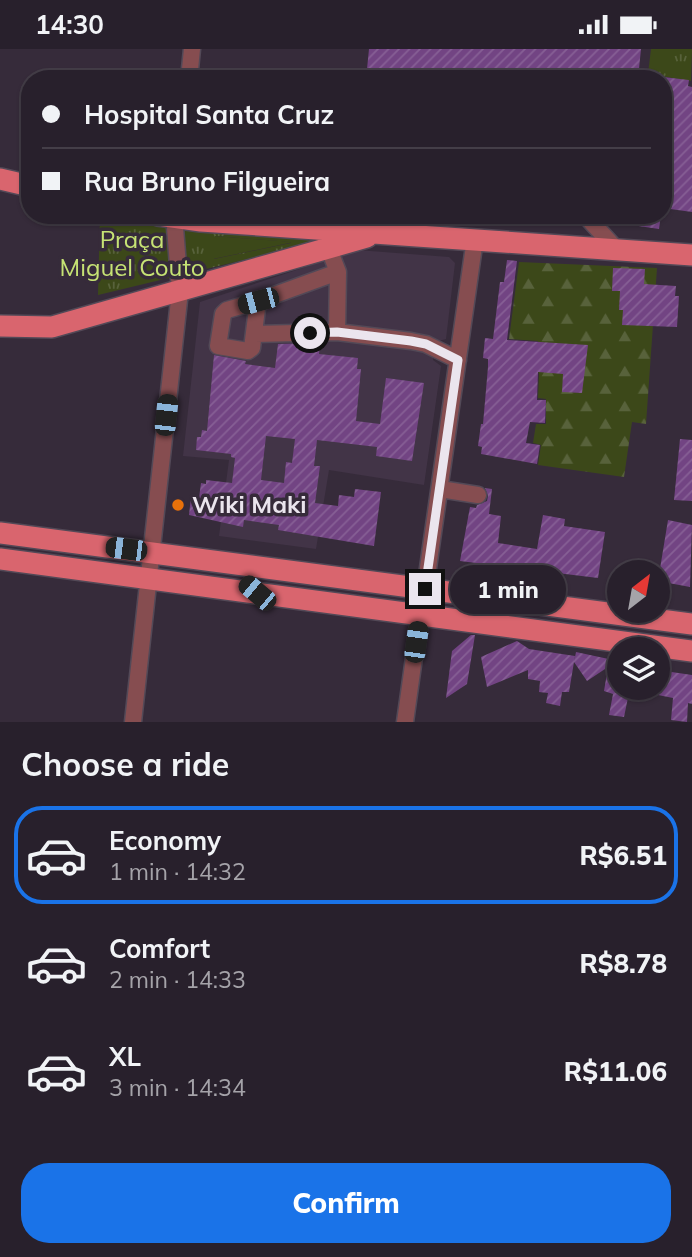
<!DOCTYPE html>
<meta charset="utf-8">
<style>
:root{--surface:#28202c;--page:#342d38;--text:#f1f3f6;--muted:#a5a3a9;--line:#443e48;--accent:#1a73e8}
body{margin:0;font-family:Mulish,sans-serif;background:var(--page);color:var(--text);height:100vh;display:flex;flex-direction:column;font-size:26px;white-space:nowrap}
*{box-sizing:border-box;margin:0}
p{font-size:23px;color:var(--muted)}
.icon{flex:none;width:38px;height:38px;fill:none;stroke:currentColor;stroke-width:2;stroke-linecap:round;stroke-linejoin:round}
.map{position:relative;height:673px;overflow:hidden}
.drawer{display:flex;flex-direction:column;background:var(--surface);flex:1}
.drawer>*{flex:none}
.banner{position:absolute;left:21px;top:21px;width:651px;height:154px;border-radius:28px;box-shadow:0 2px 5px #0004,0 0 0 2px var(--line);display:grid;align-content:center;height:154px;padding:0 21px;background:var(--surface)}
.needle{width:46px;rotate:31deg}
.buttons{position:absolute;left:607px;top:511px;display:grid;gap:14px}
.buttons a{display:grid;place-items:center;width:63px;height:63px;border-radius:50%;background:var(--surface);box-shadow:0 2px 5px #0004,0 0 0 2px var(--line);font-size:35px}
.end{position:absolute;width:32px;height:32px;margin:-16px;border:9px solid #ebe5ee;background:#111;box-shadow:0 0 0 4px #111}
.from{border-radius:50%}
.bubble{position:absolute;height:49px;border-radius:24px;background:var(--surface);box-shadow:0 2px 5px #0004,0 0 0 2px var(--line);font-size:23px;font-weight:800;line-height:49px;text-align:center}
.car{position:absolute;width:21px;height:42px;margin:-21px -10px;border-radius:9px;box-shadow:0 0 5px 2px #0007;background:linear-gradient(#222 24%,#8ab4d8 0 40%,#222 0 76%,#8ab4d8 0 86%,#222 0)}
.banner b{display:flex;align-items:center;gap:24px;height:66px;font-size:26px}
.banner b+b{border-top:2px solid var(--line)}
.banner i{width:18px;height:18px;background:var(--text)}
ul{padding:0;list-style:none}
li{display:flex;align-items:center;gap:21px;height:98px;margin:0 14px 10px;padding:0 7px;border:4px solid transparent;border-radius:28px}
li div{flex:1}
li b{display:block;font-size:26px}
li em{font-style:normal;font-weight:800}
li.on{border-color:var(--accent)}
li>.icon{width:63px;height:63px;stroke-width:1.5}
h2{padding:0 21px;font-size:32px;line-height:84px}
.button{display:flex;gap:14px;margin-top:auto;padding:14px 21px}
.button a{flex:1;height:80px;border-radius:28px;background:var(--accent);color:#fff;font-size:28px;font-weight:800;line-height:80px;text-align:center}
.status{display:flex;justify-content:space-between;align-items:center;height:49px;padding:0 35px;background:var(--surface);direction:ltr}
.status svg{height:19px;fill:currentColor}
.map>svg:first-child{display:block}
.built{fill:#423447}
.green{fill:#3c4819}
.forest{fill:url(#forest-firs)}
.park{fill:url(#park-tufts);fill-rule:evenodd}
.building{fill:url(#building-hatch);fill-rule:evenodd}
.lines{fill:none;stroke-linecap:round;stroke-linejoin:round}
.minor-casing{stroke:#534957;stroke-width:19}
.major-casing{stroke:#534957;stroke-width:24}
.minor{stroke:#864d50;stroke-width:16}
.major{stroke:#d9656e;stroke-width:21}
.route{stroke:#ebe5ee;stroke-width:9}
.food-dot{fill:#e8710a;stroke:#362b3a;stroke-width:2.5}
.labels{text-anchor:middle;stroke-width:7;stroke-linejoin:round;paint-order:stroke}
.park-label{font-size:24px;fill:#c6e374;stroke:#362b3a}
.poi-label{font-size:24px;font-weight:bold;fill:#ebe5ee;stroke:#362b3a;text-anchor:start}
</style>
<div class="status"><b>14:30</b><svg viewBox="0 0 49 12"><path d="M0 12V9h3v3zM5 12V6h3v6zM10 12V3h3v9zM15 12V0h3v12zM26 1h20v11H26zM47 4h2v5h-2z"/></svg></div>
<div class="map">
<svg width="692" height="673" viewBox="0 0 692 673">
<defs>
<pattern id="forest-firs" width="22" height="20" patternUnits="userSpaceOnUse" patternTransform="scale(1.75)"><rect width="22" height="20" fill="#3c4819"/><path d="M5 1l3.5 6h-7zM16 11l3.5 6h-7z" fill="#58623b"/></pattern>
<pattern id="park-tufts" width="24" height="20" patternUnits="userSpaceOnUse" patternTransform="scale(1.75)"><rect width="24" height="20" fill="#3c4819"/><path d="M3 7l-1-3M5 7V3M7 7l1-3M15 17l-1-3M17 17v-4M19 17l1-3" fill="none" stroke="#58623b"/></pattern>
<pattern id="building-hatch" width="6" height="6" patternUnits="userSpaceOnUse" patternTransform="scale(1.75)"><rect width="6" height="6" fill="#724483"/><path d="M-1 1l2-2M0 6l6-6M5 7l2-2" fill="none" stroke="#865f95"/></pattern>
</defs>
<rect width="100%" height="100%" fill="#362b3a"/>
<path class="built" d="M357 201 449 208 455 214 446 290 435 293 433 311 441 317 424 436 329 421 316 500 219 487 229 411 183 407 200 253Z"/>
<path class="green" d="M214 187 294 193 213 210Z"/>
<path class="forest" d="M519 213 657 219 646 375 632 373 624 428 538 416 541 396 533 394 536 375H546V350L538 349 539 324 536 322 538 292 509 290Z"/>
<path class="park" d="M651 0H692L691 32 648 25Z
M100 166 183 180 323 192 98 246ZM215 187 291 193V194L214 210Z"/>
<path class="building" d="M369 0H641L638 30H366Z
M663 28 689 31 688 37 692 38V163L663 159Z
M611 166H661L659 180 611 173Z
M507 211 517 212 507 291 588 296 582 344 562 343 563 325 538 323 537 351H546L545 374 530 373 526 394 540 396 537 415 481 405 482 398 478 397 481 375H483L488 318V310L483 309 485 289 493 290 500 233H504Z
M613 219 645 220 644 235 676 237 675 247H679L677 278 622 276 623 261H619L620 242H612Z
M320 294 319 305 358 309 357 320H361L356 372 380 375 386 329 424 334 412 412 376 407 377 398 317 391 314 417H320L315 454 338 457 339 446 354 448 355 440 381 443 374 497 278 481 279 476 244 471 243 478 189 466 191 448 199 449 201 434 206 435V431L232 434 235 409 231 408V405L196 401 197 388H201L202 381 207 382 214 306 246 312 245 315 275 319 278 295ZM266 387 295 390 292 414 286 413 284 434 261 431Z
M680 390 692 391V452L674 451Z
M485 439 492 440 489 465 501 467 498 494 537 500 543 466 565 470 564 477 605 483 598 529 460 512 470 458 476 459 477 456 487 452 488 447Z
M668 471 692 476 690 538 658 532Z
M471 586H475L467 635 446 649 452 602Z
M517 592 529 600 575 607 569 643H562L560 657 546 654 548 644 539 643 540 632 528 630V621L487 638 481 608Z
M576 603 618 612 613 615 620 622V639H630L624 668 609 666 613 645 604 642 608 618 587 632 574 613Z
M658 621 692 626V655L688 654 687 673 671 671 673 649 658 646Z"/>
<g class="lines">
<g class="minor-casing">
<path id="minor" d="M189 30 192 0
M585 166 616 200
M329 200 338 223 337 283
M258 252 252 299 248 302 218 297 223 265 227 261 258 252 338 223
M255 285 337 283 411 292 426 295 458 311
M440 440 478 446
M425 540 475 190
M133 673 180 242 174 166
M405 673 420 566"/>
</g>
<g class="major-casing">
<path id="major" d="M0 130 30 137
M158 166 201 172 692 206
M0 277 52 278 367 188
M0 484 692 575
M0 510 692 602"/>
</g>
<use href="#minor" class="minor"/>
<use href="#major" class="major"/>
</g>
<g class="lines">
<path class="route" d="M310 284 337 283 411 292 426 295 458 311 425 540"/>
</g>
<circle class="food-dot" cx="178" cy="456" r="7"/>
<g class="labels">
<g class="park-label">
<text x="132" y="199">Praça<tspan x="132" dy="28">Miguel Couto</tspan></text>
</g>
<g class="poi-label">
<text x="192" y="464">Wiki Maki</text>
</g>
</g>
</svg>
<div class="buttons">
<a><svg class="needle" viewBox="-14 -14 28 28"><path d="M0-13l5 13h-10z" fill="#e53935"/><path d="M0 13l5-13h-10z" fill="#a5a3a9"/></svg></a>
<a><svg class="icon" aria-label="layers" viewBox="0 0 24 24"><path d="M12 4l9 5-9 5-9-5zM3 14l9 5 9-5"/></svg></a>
</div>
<i class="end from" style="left:310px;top:284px"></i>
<i class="end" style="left:425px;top:540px"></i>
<div class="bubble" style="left:450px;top:516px;width:116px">1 min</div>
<i class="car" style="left:258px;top:252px;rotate:255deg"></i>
<i class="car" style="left:166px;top:366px;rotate:6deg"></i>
<i class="car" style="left:126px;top:500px;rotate:277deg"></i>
<i class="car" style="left:257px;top:544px;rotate:310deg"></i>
<i class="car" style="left:416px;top:593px;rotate:8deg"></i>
<div class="banner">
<b><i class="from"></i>Hospital Santa Cruz</b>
<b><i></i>Rua Bruno Filgueira</b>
</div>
</div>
<section class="drawer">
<h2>Choose a ride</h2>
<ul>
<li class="on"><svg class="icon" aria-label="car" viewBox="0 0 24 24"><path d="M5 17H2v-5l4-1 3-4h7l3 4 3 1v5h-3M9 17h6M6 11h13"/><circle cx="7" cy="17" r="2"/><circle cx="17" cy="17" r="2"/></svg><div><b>Economy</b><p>1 min · 14:32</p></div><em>R$6.51</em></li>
<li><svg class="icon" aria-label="car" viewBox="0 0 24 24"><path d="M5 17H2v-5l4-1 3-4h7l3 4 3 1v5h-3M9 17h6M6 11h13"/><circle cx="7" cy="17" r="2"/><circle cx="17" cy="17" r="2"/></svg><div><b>Comfort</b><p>2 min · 14:33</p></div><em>R$8.78</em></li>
<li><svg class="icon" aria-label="car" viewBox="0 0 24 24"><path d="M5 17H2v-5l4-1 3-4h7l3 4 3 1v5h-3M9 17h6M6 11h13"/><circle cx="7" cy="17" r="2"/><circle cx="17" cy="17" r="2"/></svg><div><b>XL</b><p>3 min · 14:34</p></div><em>R$11.06</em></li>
</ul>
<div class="button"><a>Confirm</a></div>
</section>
